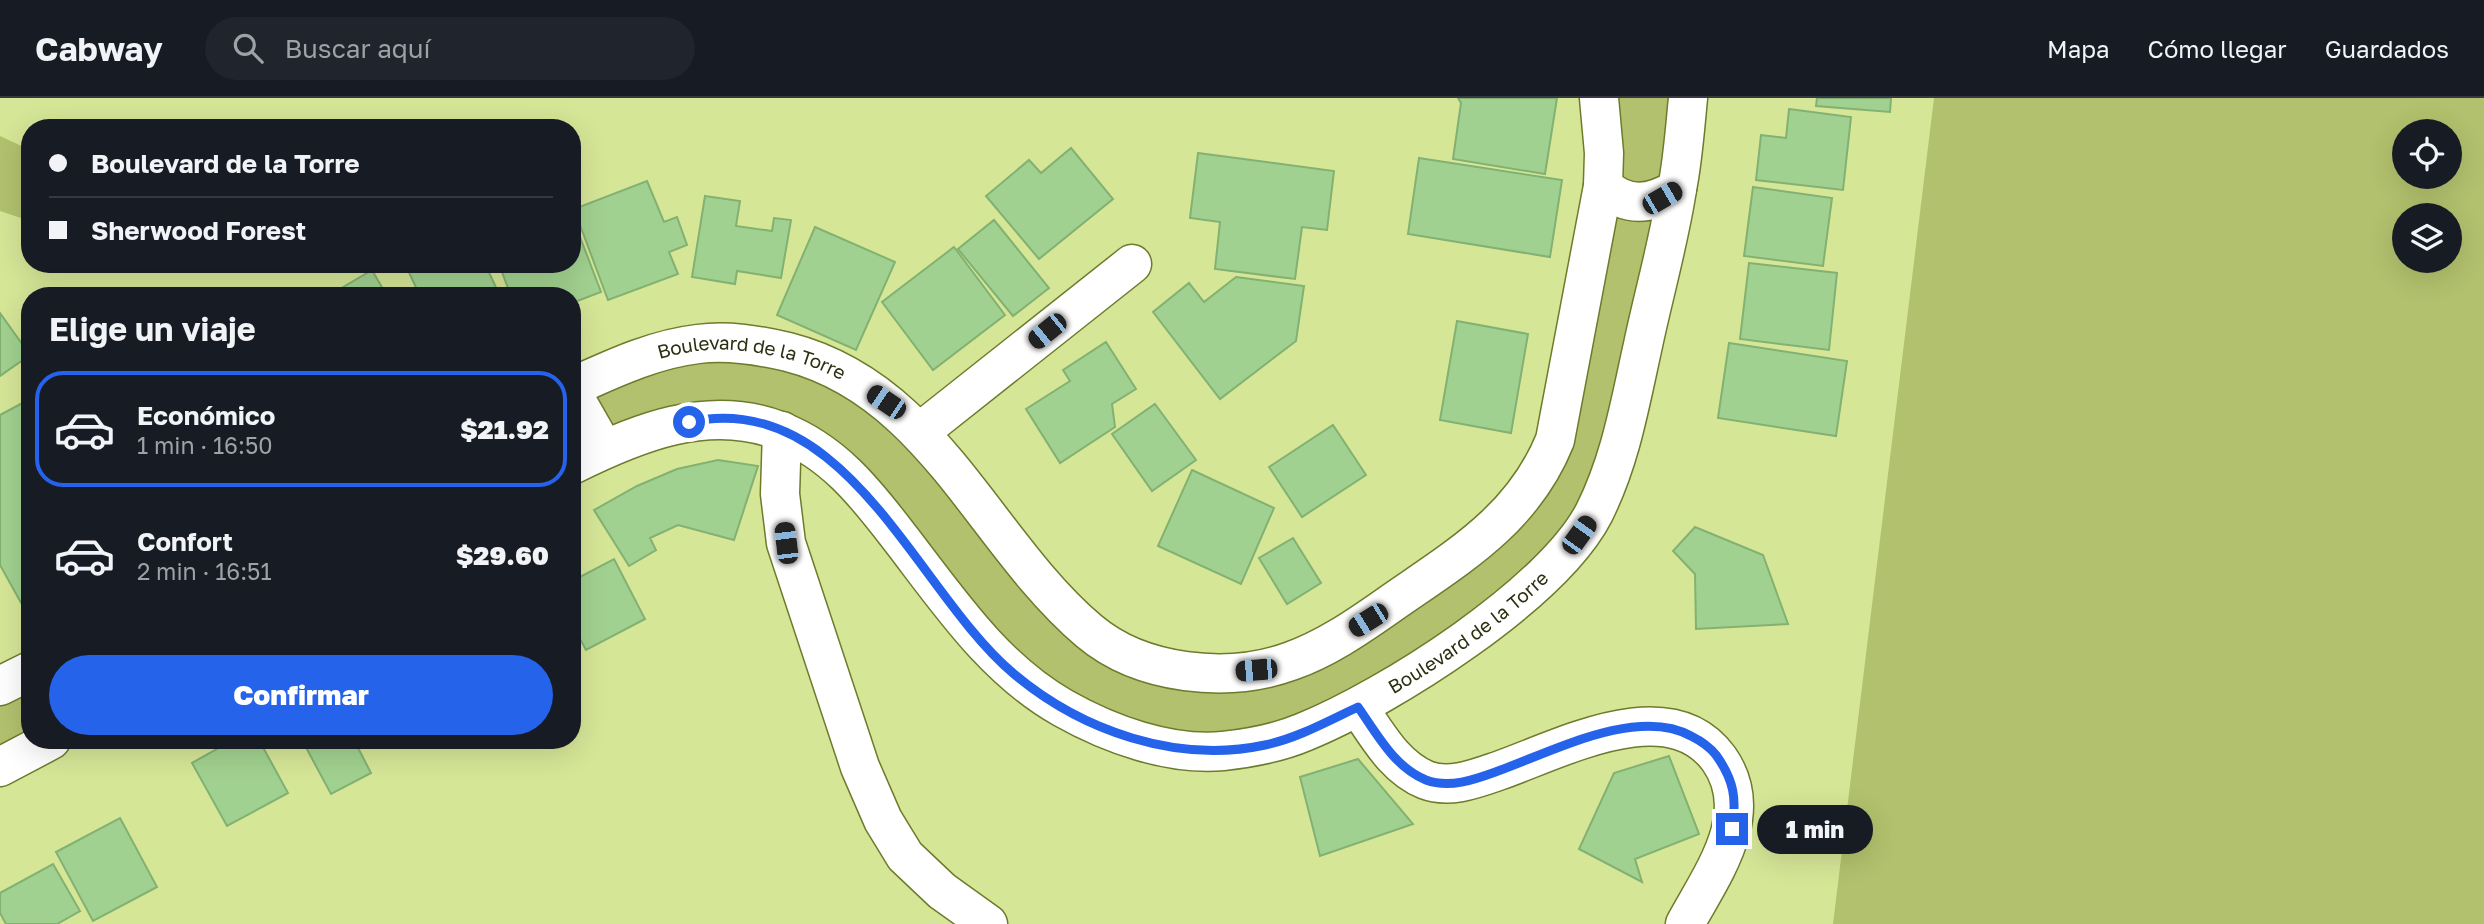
<!DOCTYPE html>
<html lang="es">
<meta charset="utf-8">
<style>
:root{--surface:#171b24;--page:#20242c;--text:#f1f3f6;--muted:#9ea1a6;--line:#363941;--accent:#2563eb}
body{margin:0;font-family:"Golos Text",sans-serif;background:var(--page);color:var(--text);height:100vh;display:flex;flex-direction:column;font-size:26px;white-space:nowrap}
*{box-sizing:border-box;margin:0}
p{font-size:23px;color:var(--muted)}
.icon{flex:none;width:38px;height:38px;fill:none;stroke:currentColor;stroke-width:2;stroke-linecap:round;stroke-linejoin:round}
.map{position:relative;flex:1;overflow:hidden}
.panel{position:absolute;left:21px;top:189px;width:560px;height:462px;display:flex;flex-direction:column;background:var(--surface);border-radius:28px;box-shadow:0 7px 28px #0002}
.panel>*{flex:none}
.guide{position:absolute;left:21px;top:21px;width:560px;height:154px;border-radius:28px;box-shadow:0 7px 28px #0002;display:grid;align-content:center;height:154px;padding:0 28px;background:var(--surface)}
.tools{position:absolute;left:2392px;top:21px;display:grid;gap:14px}
.tools a{display:grid;place-items:center;width:70px;height:70px;border-radius:50%;background:var(--surface);box-shadow:0 7px 28px #0002;font-size:35px}
.end{position:absolute;width:32px;height:32px;margin:-16px;border:9px solid #2563eb;background:#fff;box-shadow:0 0 0 4px #fff}
.from{border-radius:50%}
.bubble{position:absolute;height:49px;border-radius:24px;background:var(--surface);box-shadow:0 7px 28px #0002;font-size:23px;font-weight:800;line-height:49px;text-align:center}
.car{position:absolute;width:21px;height:42px;margin:-21px -10px;border-radius:9px;box-shadow:0 0 5px 2px #0007;background:linear-gradient(#222 24%,#8ab4d8 0 40%,#222 0 76%,#8ab4d8 0 86%,#222 0)}
.guide b{display:flex;align-items:center;gap:24px;height:66px;font-size:26px}
.guide b+b{border-top:2px solid var(--line)}
.guide i{width:18px;height:18px;background:var(--text)}
ul{padding:0;list-style:none}
li{display:flex;align-items:center;gap:21px;height:116px;margin:0 14px 10px;padding:0 14px;border:4px solid transparent;border-radius:28px}
li div{flex:1}
li b{display:block;font-size:26px}
li em{font-style:normal;font-weight:800}
li.current{border-color:var(--accent)}
li>.icon{width:63px;height:63px;stroke-width:1.5}
h2{padding:0 28px;font-size:32px;line-height:84px}
.button{display:flex;gap:14px;margin-top:auto;padding:14px 28px}
.button a{flex:1;height:80px;border-radius:42px;background:var(--accent);color:#fff;font-size:28px;font-weight:800;line-height:80px;text-align:center}
header{display:flex;align-items:center;gap:42px;box-sizing:border-box;height:98px;padding:0 35px;background:var(--surface);border-bottom:2px solid var(--line)}
header strong{font-size:33px}
nav{display:flex;gap:38px;margin-inline-start:auto;font-size:24px}
.search{width:490px;height:63px;background:var(--page);display:flex;align-items:center;gap:18px;box-sizing:border-box;padding:0 24px;border-radius:38px;color:var(--muted);font-size:26px}
.map>svg:first-child{display:block}
.green{fill:#b2c16d;fill-rule:evenodd}
.building{fill:#a1d190;stroke:#82b171;stroke-width:2}
.lines{fill:none;stroke-linecap:round;stroke-linejoin:round}
.minor-casing{stroke:#6e7a2c;stroke-width:41}
.minor{stroke:#fff;stroke-width:38}
.route{stroke:#2563eb;stroke-width:9}
.labels{text-anchor:middle;stroke-width:5;stroke-linejoin:round;paint-order:stroke}
.street-label{font-size:19px;fill:#2b3010;stroke:#fcfef7}
</style>
<header>
<strong>Cabway</strong>
<div class="search"><svg class="icon" aria-label="search" viewBox="0 0 24 24"><circle cx="10" cy="10" r="6"/><path d="M15 15l6 6"/></svg>Buscar aquí</div>
<nav><a>Mapa</a><a>Cómo llegar</a><a>Guardados</a></nav>
</header>
<div class="map">
<svg width="2484" height="826" viewBox="0 0 2484 826">
<rect width="100%" height="100%" fill="#d6e697"/>
<path class="green" d="M1599 0H1688L1591 420 1358 609 1218 654 1061 609 855 383 745 322 572 367V289L698 246 845 277 1131 558 1289 564 1530 391Z
M1934 0H2484V826H1833ZM2450 33V79H2404V33ZM2404 117H2450V163H2404Z
M0 38 30 52V123L0 113Z
M30 573V642L0 670V588Z"/>
<path class="building" d="M1458 0H1557L1545 76 1453 61 1461 5Z
M1817 0H1891L1890 14 1816 8Z
M1789 11 1851 19 1843 92 1756 82 1761 37 1786 40Z
M1071 50 1113 101 1039 161 986 98 1029 62 1041 75Z
M1198 55 1334 73 1327 132 1302 129 1295 181 1215 171 1220 124 1190 120Z
M1419 60 1562 82 1550 159 1408 136Z
M647 83 664 124 677 119 687 147 669 154 678 176 608 202 574 111Z
M1753 89 1832 100 1823 168 1744 158Z
M705 98 740 103 736 128 772 133 774 120 791 122 781 180 737 173 735 186 692 179Z
M572 118 601 194 572 205V198H511L499 166H572Z
M994 122 1049 190 1013 218 958 151Z
M815 129 895 164 856 252 777 217Z
M954 149 1005 217 933 272 882 204Z
M1749 165 1837 175 1829 252 1740 241Z
M405 166H485L500 198H420Z
M372 172 387 198H328Z
M1236 179 1304 188 1296 243 1220 301 1153 214 1189 185 1204 204Z
M0 215 30 257 0 278Z
M1457 223 1528 236 1511 335 1440 322Z
M1106 244 1136 291 1112 306 1115 329 1060 365 1026 311 1070 283 1063 272Z
M1729 245 1847 263 1836 338 1718 320Z
M30 301V521L0 467V317Z
M1155 306 1196 362 1152 393 1112 336Z
M1333 327 1366 377 1302 419 1269 369Z
M718 362 758 368 734 442 678 427 650 440 656 452 629 468 594 412 637 388 677 371Z
M1192 372 1274 410 1241 486 1158 448Z
M1695 429 1763 457 1788 526 1696 531 1695 476 1673 453Z
M1293 440 1321 485 1287 506 1259 460Z
M614 461 645 521 586 552 572 526V483Z
M233 642H259L288 695 227 728 192 665Z
M302 642H354L371 675 331 696Z
M1669 658 1699 736 1635 761 1642 784 1579 751 1614 675Z
M1358 661 1413 726 1320 758 1300 679Z
M120 720 157 789 93 823 56 754Z
M53 766 80 813 57 826H6L0 815V795Z"/>
<g class="lines">
<g class="minor-casing">
<g id="minor">
<path d="M1603 88C1627 110 1650 107 1677 91"/>
<path id="s1" d="M572 289C612 271 654 251 698 246 728 242 758 247 788 254 933 291 984 444 1089 533 1141 577 1228 586 1291 563 1325 551 1356 530 1386 509 1454 461 1522 424 1555 342L1603 88 1604 55 1599 0"/>
<path d="M572 295 604 351"/>
<path d="M782 333 780 396 786 445 860 669 883 722 905 758 942 793 988 826"/>
<path d="M920 334 1132 166"/>
<path id="s2" d="M572 367C636 335 709 305 780 333 832 353 864 393 897 436 946 499 992 570 1063 610 1109 636 1169 658 1223 653 1251 650 1278 645 1304 634 1388 600 1552 496 1594 415 1621 361 1630 305 1643 247 1654 195 1669 143 1677 91 1683 61 1685 30 1688 0"/>
<path d="M0 588 30 573"/>
<path d="M1358 609C1377 636 1394 669 1426 682 1449 691 1475 681 1498 673 1561 651 1669 592 1719 661 1758 716 1712 776 1685 826"/>
<path d="M0 669 51 642"/>
</g>
</g>
<use href="#minor" class="minor"/>
</g>
<g class="lines">
<path class="route" d="M689 324C848 290 916 494 1014 576 1082 633 1177 666 1265 647 1298 640 1328 623 1358 609 1377 636 1394 669 1426 682 1450 691 1476 681 1498 673 1551 654 1638 608 1691 638 1701 643 1709 648 1716 657 1734 682 1737 701 1732 731"/>
</g>
<g class="labels">
<g class="street-label">
<text dy="7" stroke="none"><textPath href="#s1" startOffset="189">Boulevard de la Torre</textPath></text>
<text dy="7" stroke="none"><textPath href="#s2" startOffset="1062">Boulevard de la Torre</textPath></text>
</g>
</g>
</svg>
<div class="tools">
<a><svg class="icon" aria-label="locate" viewBox="0 0 24 24"><circle cx="12" cy="12" r="6"/><path d="M12 2v4M12 18v4M2 12h4M18 12h4"/></svg></a>
<a><svg class="icon" aria-label="layers" viewBox="0 0 24 24"><path d="M12 4l9 5-9 5-9-5zM3 14l9 5 9-5"/></svg></a>
</div>
<i class="end from" style="left:689px;top:324px"></i>
<i class="end" style="left:1732px;top:731px"></i>
<div class="bubble" style="left:1757px;top:707px;width:116px">1 min</div>
<i class="car" style="left:1662px;top:100px;rotate:60deg"></i>
<i class="car" style="left:1047px;top:233px;rotate:231deg"></i>
<i class="car" style="left:886px;top:304px;rotate:304deg"></i>
<i class="car" style="left:1579px;top:437px;rotate:36deg"></i>
<i class="car" style="left:786px;top:445px;rotate:353deg"></i>
<i class="car" style="left:1368px;top:522px;rotate:238deg"></i>
<i class="car" style="left:1256px;top:572px;rotate:265deg"></i>
<div class="guide">
<b><i class="from"></i>Boulevard de la Torre</b>
<b><i></i>Sherwood Forest</b>
</div>
<section class="panel">
<h2>Elige un viaje</h2>
<ul>
<li class="current"><svg class="icon" aria-label="car" viewBox="0 0 24 24"><path d="M5 17H2v-5l4-1 3-4h7l3 4 3 1v5h-3M9 17h6M6 11h13"/><circle cx="7" cy="17" r="2"/><circle cx="17" cy="17" r="2"/></svg><div><b>Económico</b><p>1 min · 16:50</p></div><em>$21.92</em></li>
<li><svg class="icon" aria-label="car" viewBox="0 0 24 24"><path d="M5 17H2v-5l4-1 3-4h7l3 4 3 1v5h-3M9 17h6M6 11h13"/><circle cx="7" cy="17" r="2"/><circle cx="17" cy="17" r="2"/></svg><div><b>Confort</b><p>2 min · 16:51</p></div><em>$29.60</em></li>
</ul>
<div class="button"><a>Confirmar</a></div>
</section>
</div>
